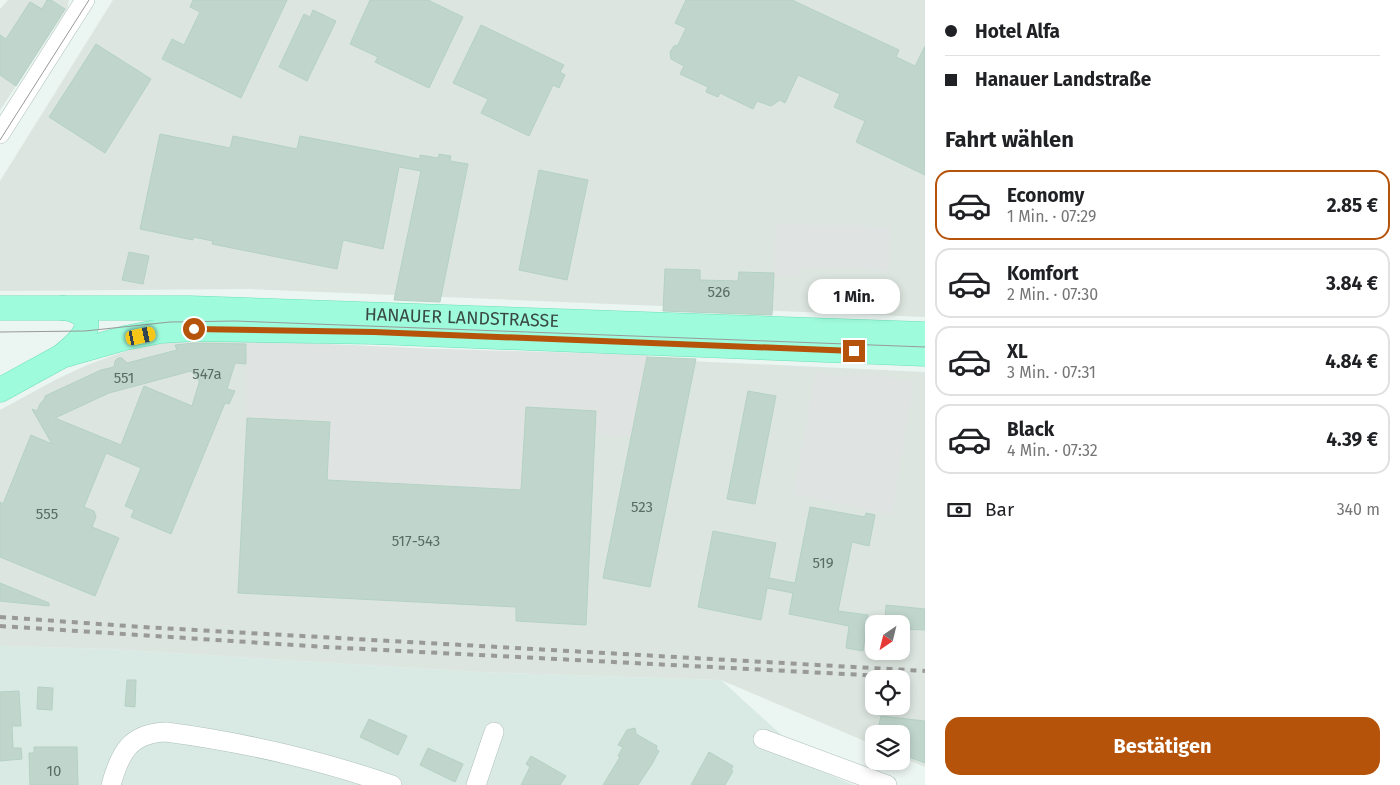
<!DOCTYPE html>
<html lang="de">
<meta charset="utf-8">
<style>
:root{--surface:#fff;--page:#f6f6f6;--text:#202124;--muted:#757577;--line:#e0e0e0;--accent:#b45309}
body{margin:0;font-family:"Fira Sans",sans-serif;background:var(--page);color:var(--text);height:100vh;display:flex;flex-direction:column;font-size:19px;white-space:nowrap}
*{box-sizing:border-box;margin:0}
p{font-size:16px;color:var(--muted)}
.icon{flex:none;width:28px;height:28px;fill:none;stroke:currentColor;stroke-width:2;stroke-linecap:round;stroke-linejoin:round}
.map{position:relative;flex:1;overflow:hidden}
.panel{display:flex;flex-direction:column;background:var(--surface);width:475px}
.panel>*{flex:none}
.hud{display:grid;align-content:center;height:110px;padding:0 20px;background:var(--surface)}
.needle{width:32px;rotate:215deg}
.fabs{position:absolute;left:865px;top:615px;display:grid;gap:10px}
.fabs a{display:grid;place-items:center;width:45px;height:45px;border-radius:10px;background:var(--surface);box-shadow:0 2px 8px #0003;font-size:25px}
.end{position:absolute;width:22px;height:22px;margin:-11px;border:6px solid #b45309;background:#fff;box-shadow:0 0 0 2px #fff}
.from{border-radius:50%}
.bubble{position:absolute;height:35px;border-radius:15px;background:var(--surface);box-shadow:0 2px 8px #0003;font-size:16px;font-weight:700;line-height:35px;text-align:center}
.car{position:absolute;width:15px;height:30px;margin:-15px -8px;border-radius:6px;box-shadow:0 0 4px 1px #0007;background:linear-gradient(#f5c518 24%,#345 0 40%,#f5c518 0 76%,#345 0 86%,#f5c518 0)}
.hud b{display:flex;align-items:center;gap:18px;height:48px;font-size:19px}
.hud b+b{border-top:1px solid var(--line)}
.hud i{width:12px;height:12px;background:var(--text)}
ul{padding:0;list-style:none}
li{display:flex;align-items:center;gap:15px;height:70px;margin:0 10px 8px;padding:0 10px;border:2px solid var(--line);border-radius:15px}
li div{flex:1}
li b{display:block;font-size:19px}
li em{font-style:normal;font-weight:700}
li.on{border-color:var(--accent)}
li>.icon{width:45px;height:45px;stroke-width:1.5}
h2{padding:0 20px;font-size:22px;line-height:60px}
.pay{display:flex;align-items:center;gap:12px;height:55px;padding:0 20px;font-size:19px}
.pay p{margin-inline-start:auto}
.action{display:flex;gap:10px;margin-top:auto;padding:10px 20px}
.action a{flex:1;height:58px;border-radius:15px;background:var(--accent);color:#fff;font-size:20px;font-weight:700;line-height:58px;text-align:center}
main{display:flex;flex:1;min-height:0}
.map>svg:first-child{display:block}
.residential{fill:#d9e9e3}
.industrial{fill:#dce5e0;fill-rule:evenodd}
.parking{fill:#dfe4e2}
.building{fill:#c0d6cd;stroke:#b4d1c4;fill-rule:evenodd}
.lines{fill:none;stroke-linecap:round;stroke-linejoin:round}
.minor-casing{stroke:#adc0b9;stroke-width:20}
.major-casing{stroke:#6de1b8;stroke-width:25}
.minor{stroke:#fff;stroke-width:19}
.major{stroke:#9efbdc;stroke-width:24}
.tram{stroke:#999;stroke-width:1}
.rail{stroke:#999;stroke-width:4;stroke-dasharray:6 6;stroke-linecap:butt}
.route{stroke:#b45309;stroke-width:6}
.labels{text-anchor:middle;stroke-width:4.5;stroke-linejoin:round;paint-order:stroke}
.number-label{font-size:15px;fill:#5b6c65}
.street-label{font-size:18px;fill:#394942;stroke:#fff}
</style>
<main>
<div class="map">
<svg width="925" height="785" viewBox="0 0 925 785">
<rect width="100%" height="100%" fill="#ebf5f1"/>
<path class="residential" d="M0 646 111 649 480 672 721 680 821 771 853 785H0Z"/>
<path class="industrial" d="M8 0H69L67 9 0 110V9Z
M113 0H925V317L250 289 0 291V181Z
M200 338 925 372V767L901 757V734H874V745L721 680 480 672 111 649 0 646V410L57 379 87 365 137 347ZM874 624H901V651H874ZM874 679H901V706H874Z"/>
<path class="parking" d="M775 224 891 227 889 270 801 267 800 277 774 276Z
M246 343 648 355 631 436 595 434 596 411 526 407 521 490 327 480 329 422 246 418Z
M816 372 841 376 865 373 914 382 892 515 793 494Z"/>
<path class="building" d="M47 0H51L65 9 16 86 0 75V35L6 39 30 2 42 9Z
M193 0H287L241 98 162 59 172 39 184 45 200 12 190 7Z
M370 0H428L463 17 429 88 375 62 378 57 350 44Z
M686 0H792L899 50 896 57 915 66 925 46V175L856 142 865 121 834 107 840 94 798 75 785 103 780 100 771 106 757 101 753 109 720 93 718 97 706 92 708 87 680 74 684 66 671 59 670 52 674 46 678 45 686 28 675 23Z
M313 10 336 21 307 81 279 67 304 14 310 17Z
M481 25 564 65 560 72 565 75 559 88 553 85 529 136 481 113 488 99 453 83Z
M96 44 151 79 105 153 49 117Z
M160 134 230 148 233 136 297 149 300 136 420 159V155L438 158 439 154 451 156 450 161 468 164 440 302 394 300 421 171 399 167 383 249 343 240 337 269 212 244 213 241 193 237V240L140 229Z
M539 170 588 180 567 280 519 270Z
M129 252 149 256 143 284 122 280Z
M665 269 700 270V280L738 281 739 272 774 273 772 315 663 311Z
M194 343 246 344V364L235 363 227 389 235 391 229 404 225 403 171 534 131 517 134 510 125 506 141 468 106 453 84 507 94 511 96 517 92 527 119 538 95 596 0 557V502L3 504 31 435 52 444 32 409 37 411 40 404 45 398V396L101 370 114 367 115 361 118 358H122L127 363 177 350 175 345ZM191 371 199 380V383L192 406 144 386 121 445 55 418 109 393Z
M647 357 696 359 650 587 603 578Z
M748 391 776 396 755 504 727 499Z
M526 407 596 411 586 625 516 621V607L238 593 247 418 330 422 327 480 521 490Z
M810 507 865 517 866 513 875 515 869 546 852 542 838 611 868 615 863 651 846 648 849 626 789 614 793 593 767 588 761 620 698 607 713 531 776 543 769 578 795 583Z
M0 583 49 603V606L0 601Z
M886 605 925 609V630L901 629V624L885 621Z
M127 680H136L135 707 125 706Z
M38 687 53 688 52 710 37 709Z
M19 691 21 726H12L13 748H21L22 759 0 761V692Z
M881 716 925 721V763L901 754V734H877Z
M369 719 407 736 398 755 360 737Z
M635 728 636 734 657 746 656 749 659 751 652 764 638 785H603L620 757 618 756 623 747 618 745 627 730Z
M34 747H77L78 785H30L29 753H34Z
M428 748 463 764 455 782 420 765Z
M709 752 733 766 731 770 733 771 725 785H691Z
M531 756 566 776 560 785H521L530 767 526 764Z"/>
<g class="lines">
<g class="minor-casing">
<path id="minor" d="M0 134 85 0
M763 739 887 785
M111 785C120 753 130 733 166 732 242 742 320 760 392 785
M476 785 494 732"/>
</g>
<g class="major-casing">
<g id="major">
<path id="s1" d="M0 308H190L925 334"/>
<path d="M62 308C77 309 94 317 83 335 78 343 70 349 63 355"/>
<path d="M0 390 62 356 125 338 161 331 194 329 374 332 925 354"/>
</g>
</g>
<use href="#minor" class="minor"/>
<use href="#major" class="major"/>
<path class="tram" d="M0 140 89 0
M0 332 85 331 170 322 235 321 925 347"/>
<path class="rail" d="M0 617 142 627 925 671
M0 626 325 647 884 676"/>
</g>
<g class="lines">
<path class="route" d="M194 329 374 332 854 351"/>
</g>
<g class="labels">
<g class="number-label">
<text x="719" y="297">526</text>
<text x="207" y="379">547a</text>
<text x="124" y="383">551</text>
<text x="642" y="512">523</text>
<text x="47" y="519">555</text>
<text x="416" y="546">517-543</text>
<text x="823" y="568">519</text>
<text x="54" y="776">10</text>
</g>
<g class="street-label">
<text dy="6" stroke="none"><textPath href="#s1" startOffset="462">HANAUER LANDSTRASSE</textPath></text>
</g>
</g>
</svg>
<div class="fabs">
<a><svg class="needle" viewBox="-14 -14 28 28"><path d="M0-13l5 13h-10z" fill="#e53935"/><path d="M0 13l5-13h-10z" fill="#757577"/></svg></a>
<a><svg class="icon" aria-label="locate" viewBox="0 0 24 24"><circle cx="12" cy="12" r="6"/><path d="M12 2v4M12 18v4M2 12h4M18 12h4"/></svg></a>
<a><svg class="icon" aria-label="layers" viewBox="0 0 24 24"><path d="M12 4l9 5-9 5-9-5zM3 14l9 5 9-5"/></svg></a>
</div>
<i class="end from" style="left:194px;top:329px"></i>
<i class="end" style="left:854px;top:351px"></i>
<div class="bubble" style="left:808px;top:279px;width:92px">1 Min.</div>
<i class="car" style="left:141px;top:336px;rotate:78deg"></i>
</div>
<section class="panel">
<div class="hud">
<b><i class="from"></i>Hotel Alfa</b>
<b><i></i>Hanauer Landstraße</b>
</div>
<h2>Fahrt wählen</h2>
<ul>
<li class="on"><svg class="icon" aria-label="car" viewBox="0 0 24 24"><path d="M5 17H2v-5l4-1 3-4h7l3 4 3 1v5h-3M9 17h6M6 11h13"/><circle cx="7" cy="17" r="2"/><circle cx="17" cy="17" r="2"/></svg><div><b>Economy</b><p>1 Min. · 07:29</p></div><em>2.85 €</em></li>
<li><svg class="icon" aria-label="car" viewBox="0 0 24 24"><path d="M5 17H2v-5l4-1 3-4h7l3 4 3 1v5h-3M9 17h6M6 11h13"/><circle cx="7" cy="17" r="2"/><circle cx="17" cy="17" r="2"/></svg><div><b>Komfort</b><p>2 Min. · 07:30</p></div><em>3.84 €</em></li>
<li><svg class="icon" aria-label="car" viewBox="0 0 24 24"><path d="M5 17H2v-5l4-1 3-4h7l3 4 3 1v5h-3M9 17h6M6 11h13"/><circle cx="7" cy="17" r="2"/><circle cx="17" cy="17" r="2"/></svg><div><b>XL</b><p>3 Min. · 07:31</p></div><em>4.84 €</em></li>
<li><svg class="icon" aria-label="car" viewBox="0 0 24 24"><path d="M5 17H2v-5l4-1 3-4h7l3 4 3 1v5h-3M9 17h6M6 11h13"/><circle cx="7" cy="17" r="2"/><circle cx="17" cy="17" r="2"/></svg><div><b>Black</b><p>4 Min. · 07:32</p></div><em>4.39 €</em></li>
</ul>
<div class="pay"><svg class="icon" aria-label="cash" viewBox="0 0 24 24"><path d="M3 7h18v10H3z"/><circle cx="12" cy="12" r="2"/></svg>Bar<p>340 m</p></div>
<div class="action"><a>Bestätigen</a></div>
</section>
</main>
